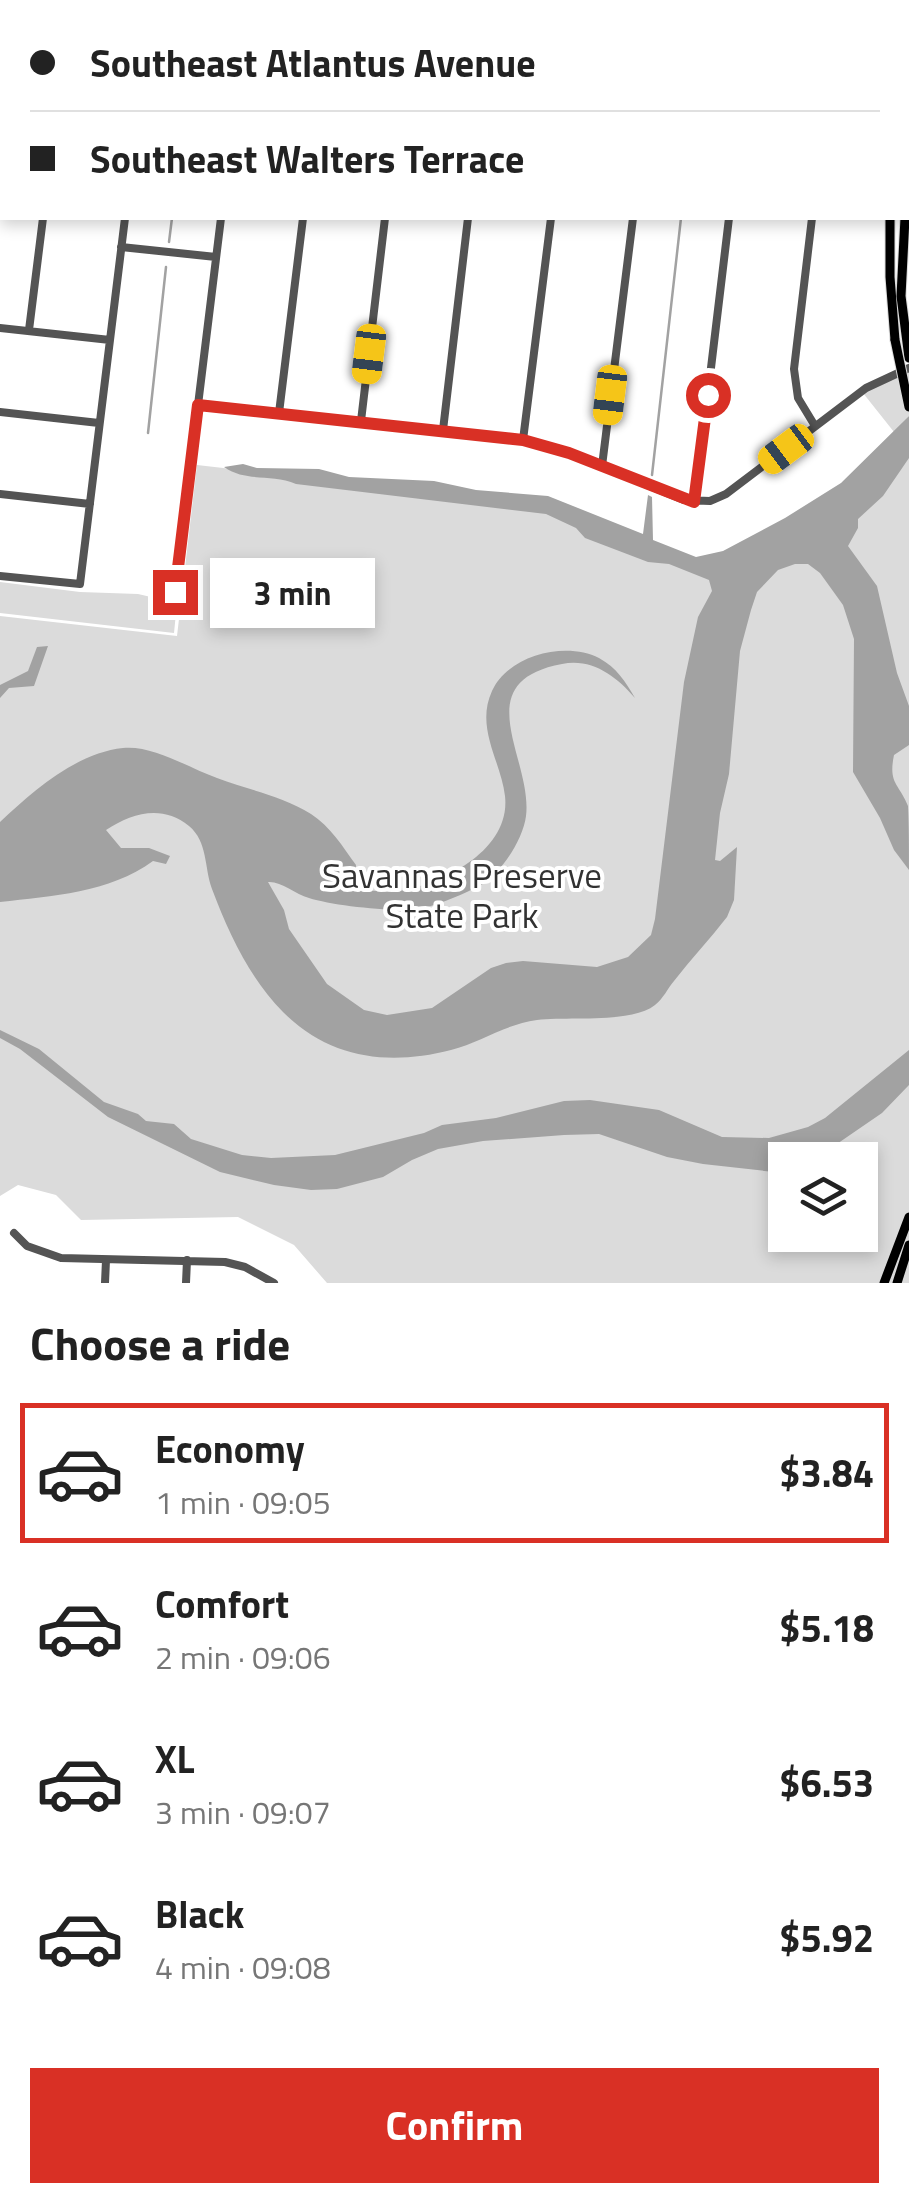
<!DOCTYPE html>
<meta charset="utf-8">
<style>
:root{--surface:#fff;--page:#f2f2f2;--text:#222;--muted:#767676;--line:#e0e0e0;--accent:#d93025}
body{margin:0;font-family:"Titillium Web",sans-serif;background:var(--page);color:var(--text);height:100vh;display:flex;flex-direction:column;font-size:38px;white-space:nowrap}
*{box-sizing:border-box;margin:0}
p{font-size:32px;color:var(--muted)}
.icon{flex:none;width:55px;height:55px;fill:none;stroke:currentColor;stroke-width:2;stroke-linecap:round;stroke-linejoin:round}
.map{position:relative;height:1283px;overflow:hidden}
.details{display:flex;flex-direction:column;background:var(--surface);flex:1}
.details>*{flex:none}
.guide{position:absolute;left:0px;top:0px;width:910px;height:220px;box-shadow:0 5px 15px #0003;display:grid;align-content:center;height:220px;padding:0 30px;background:var(--surface)}
.controls{position:absolute;left:768px;top:1142px;display:grid;gap:20px}
.controls a{display:grid;place-items:center;width:110px;height:110px;border-radius:0px;background:var(--surface);box-shadow:0 5px 15px #0003;font-size:50px}
.end{position:absolute;width:45px;height:45px;margin:-22px;border:12px solid #d93025;background:#fff;box-shadow:0 0 0 5px #fff}
.from{border-radius:50%}
.bubble{position:absolute;height:70px;border-radius:0px;background:var(--surface);box-shadow:0 5px 15px #0003;font-size:32px;font-weight:700;line-height:70px;text-align:center}
.car{position:absolute;width:30px;height:60px;margin:-30px -15px;border-radius:12px;box-shadow:0 0 8px 2px #0007;background:linear-gradient(#f5c518 24%,#345 0 40%,#f5c518 0 76%,#345 0 86%,#f5c518 0)}
.guide b{display:flex;align-items:center;gap:35px;height:95px;font-size:38px}
.guide b+b{border-top:2px solid var(--line)}
.guide i{width:25px;height:25px;background:var(--text)}
ul{padding:0;list-style:none}
li{display:flex;align-items:center;gap:30px;height:140px;margin:0 20px 15px;padding:0 10px;border:5px solid transparent;border-radius:0px}
li div{flex:1}
li b{display:block;font-size:38px}
li em{font-style:normal;font-weight:700}
li.on{border-color:var(--accent)}
li>.icon{width:90px;height:90px;stroke-width:1.5}
h2{padding:0 30px;font-size:45px;line-height:120px}
.button{display:flex;gap:20px;margin-top:auto;padding:20px 30px}
.button a{flex:1;height:115px;border-radius:0px;background:var(--accent);color:#fff;font-size:40px;font-weight:700;line-height:115px;text-align:center}
.map>svg:first-child{display:block}
.green{fill:#dbdbdb;fill-rule:evenodd}
.water{fill:#a2a2a2}
.lines{fill:none;stroke-linecap:round;stroke-linejoin:round}
.stream{stroke:#a2a2a2;stroke-width:2.5}
.major-casing{stroke:#dbdbdb;stroke-width:11}
.minor{stroke:#545454;stroke-width:8}
.major{stroke:#000;stroke-width:9}
.major-bridge-casing{stroke:#dbdbdb;stroke-width:11;stroke-linecap:butt}
.major-bridge{stroke:#000;stroke-width:9}
.route{stroke:#d93025;stroke-width:12}
.labels{text-anchor:middle;stroke-width:8;stroke-linejoin:round;paint-order:stroke}
.park-label{font-size:35px;fill:#323232;stroke:#fff}
</style>
<div class="map">
<svg width="909" height="1283" viewBox="0 0 909 1283">
<rect width="100%" height="100%" fill="#fff"/>
<path class="green" d="M909 369V416L894 432 863 393Z
M909 438V1283H327L294 1245 238 1217 81 1220 56 1195 18 1185 0 1196V616L177 636 197 465 516 501 727 577ZM785 1160H860V1235H785Z
M0 582 80 592 138 594 177 603 174 633 0 613Z"/>
<path class="water" d="M909 416V458L883 496 858 519V528L848 546 877 586 897 673 909 706V745L894 755C888 784 899 783 908 806 909 824 909 852 909 870L894 850 880 818 853 772 854 639 843 605 820 573 808 564H795L778 570 757 592 751 610 740 651 729 774 720 813 715 860 720 861 737 847 734 900 727 917C710 939 691 959 674 981 668 988 663 999 655 1005 631 1024 568 1016 537 1020 506 1024 481 1042 451 1050 389 1066 330 1059 283 1012 249 977 229 934 212 889 204 867 208 842 189 826 162 804 132 813 106 830L121 848H149L170 856 166 864 153 861C109 893 52 896 0 902V822C33 791 76 753 123 748 153 745 189 768 217 778 249 790 282 796 311 814 330 826 343 847 356 865L354 887C369 890 386 894 400 891 444 883 511 850 505 796 501 761 475 728 492 691 508 655 566 641 599 658 617 668 625 681 635 698 616 676 592 658 562 664 465 682 533 759 526 816 523 840 501 873 481 885 464 894 442 903 424 908 399 913 334 906 309 898 295 894 281 881 268 882L284 910 289 929 327 984 364 1010 387 1015 432 1008 491 968 506 963 523 961 597 967 628 957 651 935 655 919 684 682 698 617 712 591 709 580 669 564 648 562 585 538 576 528 546 514 296 484C272 473 247 483 224 467L243 464 257 468 319 469 349 477 434 481 476 490 548 496 643 534 648 495 652 497 653 540 696 557 723 551 785 518 841 483Z
M48 646 34 686 9 688 0 698V685L28 671 37 647Z
M0 1030 39 1049 104 1102 138 1114 146 1121 174 1124 191 1139 242 1155 271 1158 335 1155 424 1133 442 1125 496 1118 564 1101 590 1100 659 1110 722 1137 769 1138 808 1127 825 1118 909 1050V1085L882 1113 831 1148 820 1160H785L783 1173 703 1164 667 1157 599 1134 564 1135 483 1141 438 1149 412 1160 383 1177 337 1189 311 1190 274 1185 220 1172 108 1117 20 1049 0 1038Z"/>
<g class="lines">
<path class="stream" d="M197 2V0
M706 2 707 0
M169 242 172 218
M148 433 166 267
M652 475 681 218"/>
<g class="major-casing">
<path id="major" d="M908 66 909 46
M908 199 909 188
M890 218V277L895 340
M905 218 901 296 909 358
M884 1283 909 1217
M897 1283 909 1245"/>
</g>
<path class="minor" d="M562 0 582 2
M151 2 152 0
M247 2 248 0
M754 2V0
M0 71H2
M812 218 794 369 798 398 815 426
M121 247 216 257
M0 328 110 340
M29 330 43 218
M198 405 523 440 569 453 684 500 710 501 726 494 866 388 909 368
M0 412 99 423
M279 413 303 218
M361 421 385 218
M443 430 468 218
M523 440 551 218
M602 466 633 218
M0 494 90 504
M695 501 729 218
M0 576 80 584 125 218
M175 592 221 218
M14 1233 27 1246 61 1258 225 1262 245 1267 274 1283
M105 1283 106 1260
M186 1283 187 1260"/>
<use href="#major" class="major"/>
<g class="major-bridge-casing">
<path id="major-bridge" d="M895 340 909 407"/>
</g>
<use href="#major-bridge" class="major-bridge"/>
</g>
<g class="lines">
<path class="route" d="M175 592 198 405 523 440 569 453 694 502 708 395"/>
</g>
<g class="labels">
<g class="park-label">
<text x="462" y="888">Savannas Preserve<tspan x="462" dy="40">State Park</tspan></text>
</g>
</g>
</svg>
<div class="controls">
<a><svg class="icon" aria-label="layers" viewBox="0 0 24 24"><path d="M12 4l9 5-9 5-9-5zM3 14l9 5 9-5"/></svg></a>
</div>
<i class="end from" style="left:708px;top:395px"></i>
<i class="end" style="left:175px;top:592px"></i>
<div class="bubble" style="left:210px;top:558px;width:165px">3 min</div>
<i class="car" style="left:369px;top:354px;rotate:187deg"></i>
<i class="car" style="left:610px;top:395px;rotate:187deg"></i>
<i class="car" style="left:786px;top:449px;rotate:233deg"></i>
<div class="guide">
<b><i class="from"></i>Southeast Atlantus Avenue</b>
<b><i></i>Southeast Walters Terrace</b>
</div>
</div>
<section class="details">
<h2>Choose a ride</h2>
<ul>
<li class="on"><svg class="icon" aria-label="car" viewBox="0 0 24 24"><path d="M5 17H2v-5l4-1 3-4h7l3 4 3 1v5h-3M9 17h6M6 11h13"/><circle cx="7" cy="17" r="2"/><circle cx="17" cy="17" r="2"/></svg><div><b>Economy</b><p>1 min · 09:05</p></div><em>$3.84</em></li>
<li><svg class="icon" aria-label="car" viewBox="0 0 24 24"><path d="M5 17H2v-5l4-1 3-4h7l3 4 3 1v5h-3M9 17h6M6 11h13"/><circle cx="7" cy="17" r="2"/><circle cx="17" cy="17" r="2"/></svg><div><b>Comfort</b><p>2 min · 09:06</p></div><em>$5.18</em></li>
<li><svg class="icon" aria-label="car" viewBox="0 0 24 24"><path d="M5 17H2v-5l4-1 3-4h7l3 4 3 1v5h-3M9 17h6M6 11h13"/><circle cx="7" cy="17" r="2"/><circle cx="17" cy="17" r="2"/></svg><div><b>XL</b><p>3 min · 09:07</p></div><em>$6.53</em></li>
<li><svg class="icon" aria-label="car" viewBox="0 0 24 24"><path d="M5 17H2v-5l4-1 3-4h7l3 4 3 1v5h-3M9 17h6M6 11h13"/><circle cx="7" cy="17" r="2"/><circle cx="17" cy="17" r="2"/></svg><div><b>Black</b><p>4 min · 09:08</p></div><em>$5.92</em></li>
</ul>
<div class="button"><a>Confirm</a></div>
</section>
